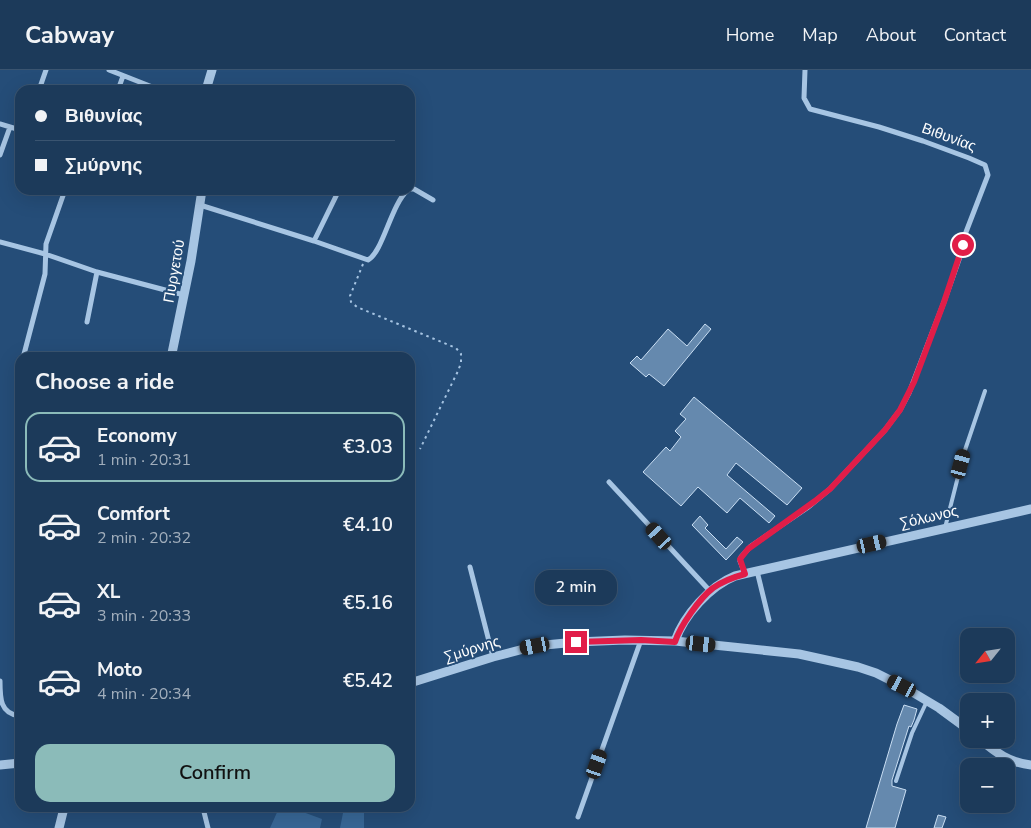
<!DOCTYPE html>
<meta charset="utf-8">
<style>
:root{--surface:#1c3a5a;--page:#254160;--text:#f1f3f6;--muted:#a0adbb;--line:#3a5470;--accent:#8bbbb9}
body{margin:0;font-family:"Nunito Sans",sans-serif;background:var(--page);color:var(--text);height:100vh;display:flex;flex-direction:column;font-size:19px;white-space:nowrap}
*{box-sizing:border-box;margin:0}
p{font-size:16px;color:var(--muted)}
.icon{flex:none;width:28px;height:28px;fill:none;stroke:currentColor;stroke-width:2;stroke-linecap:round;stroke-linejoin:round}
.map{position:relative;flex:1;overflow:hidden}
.drawer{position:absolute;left:15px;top:282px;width:400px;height:460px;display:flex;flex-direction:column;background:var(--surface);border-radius:15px;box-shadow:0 5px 20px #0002,0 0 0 1px var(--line)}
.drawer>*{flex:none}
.banner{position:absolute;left:15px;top:15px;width:400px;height:110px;border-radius:15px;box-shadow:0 5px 20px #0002,0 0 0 1px var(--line);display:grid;align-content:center;height:110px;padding:0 20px;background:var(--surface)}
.needle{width:32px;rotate:240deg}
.controls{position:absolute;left:960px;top:558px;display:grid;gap:10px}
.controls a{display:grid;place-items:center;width:55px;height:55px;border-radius:10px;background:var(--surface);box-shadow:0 5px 20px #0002,0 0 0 1px var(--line);font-size:25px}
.end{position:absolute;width:22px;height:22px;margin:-11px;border:6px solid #e11d48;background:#fff;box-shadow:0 0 0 2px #fff}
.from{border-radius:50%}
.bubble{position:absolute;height:35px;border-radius:15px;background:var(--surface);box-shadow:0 5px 20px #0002,0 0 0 1px var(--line);font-size:16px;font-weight:600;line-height:35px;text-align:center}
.car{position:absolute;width:15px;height:30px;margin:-15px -8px;border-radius:6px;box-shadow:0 0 4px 1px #0007;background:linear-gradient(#222 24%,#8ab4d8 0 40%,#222 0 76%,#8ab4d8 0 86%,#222 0)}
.banner b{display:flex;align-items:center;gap:18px;height:48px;font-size:19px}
.banner b+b{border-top:1px solid var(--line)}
.banner i{width:12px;height:12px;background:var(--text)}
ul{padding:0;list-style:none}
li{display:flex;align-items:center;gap:15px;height:70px;margin:0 10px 8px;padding:0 10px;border:2px solid transparent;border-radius:15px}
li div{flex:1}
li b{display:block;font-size:19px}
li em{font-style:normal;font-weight:600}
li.current{border-color:var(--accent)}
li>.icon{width:45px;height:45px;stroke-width:1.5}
h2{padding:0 20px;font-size:22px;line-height:60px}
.cta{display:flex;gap:10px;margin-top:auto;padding:10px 20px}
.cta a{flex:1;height:58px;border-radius:15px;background:var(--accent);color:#111;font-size:20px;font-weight:600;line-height:58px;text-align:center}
header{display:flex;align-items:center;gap:30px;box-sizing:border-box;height:70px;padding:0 25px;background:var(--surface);border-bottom:1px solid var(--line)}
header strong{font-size:24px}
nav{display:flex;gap:28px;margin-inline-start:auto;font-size:18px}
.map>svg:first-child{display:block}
.green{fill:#386796}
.building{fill:#6589ae;stroke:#c9def3}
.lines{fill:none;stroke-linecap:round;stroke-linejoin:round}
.path{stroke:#a7c5e3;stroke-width:2;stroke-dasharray:2.5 4;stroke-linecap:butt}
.service{stroke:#a7c5e3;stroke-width:4}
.minor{stroke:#a7c5e3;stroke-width:5}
.tertiary{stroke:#a7c5e3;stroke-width:9}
.route{stroke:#e11d48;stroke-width:6}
.labels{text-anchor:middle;stroke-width:4;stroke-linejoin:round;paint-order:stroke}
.street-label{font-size:15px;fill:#fff;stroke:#254d78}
</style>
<header>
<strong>Cabway</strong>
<nav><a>Home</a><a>Map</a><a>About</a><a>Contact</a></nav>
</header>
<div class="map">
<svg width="1031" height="758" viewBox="0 0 1031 758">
<rect width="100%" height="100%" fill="#254d78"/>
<path class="green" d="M279 738H292L322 749 320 758H270Z
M344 738H364V758H340Z"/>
<path class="building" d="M705 254 711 259 664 316 649 304 646 307 630 293 637 286 641 290 668 259 687 276Z
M694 327 802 418 787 435 736 393 727 405 775 446 769 453 740 428 727 443 698 417 681 436 643 402 666 377 670 381 681 367 675 361 686 349 680 344Z
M700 446 708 455 705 458 726 479 737 467 743 472 726 490 692 455Z
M904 635 917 639 914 650 911 657 909 656 892 710V716L906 720 895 758H866L897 654Z
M938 745 946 747 942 758H934Z"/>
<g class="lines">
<path class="path" d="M363 194 350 226 351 232 357 237 456 278 461 284V293L458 301 420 379"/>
<path class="service" d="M945 458 964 383 985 321
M896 711 912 663 927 631"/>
<path class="minor" d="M109 0 160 20
M39 20 46 0
M118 20 123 6
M0 54 20 60
M0 85 10 57
M410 119H414L433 130
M189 120 202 125
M200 135 314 171 368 190C383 182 391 134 408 120
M314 171 339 120
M0 172 45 184 97 202 184 225
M87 252 97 202
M23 288 45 204 46 174 65 120
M609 412 710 521
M470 497 493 587
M757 501 769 550
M745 504 740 491 741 487 751 476 807 438 830 419 885 360 900 340 909 323 944 232 961 184 966 162 988 105 985 95 969 88 923 71 879 57 810 39 804 28 805 0
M0 611C0 628 0 644 20 646
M203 738 208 758
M578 747 641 570"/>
<path class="tertiary" d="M206 20 212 0
M171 288 191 191 202 120
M675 571C684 545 710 516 735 506L1031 439
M410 613 493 587 535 576 576 572 625 570 675 571 799 584 858 597 876 603 902 616 939 638 969 660
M980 669C995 682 1010 693 1031 695
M0 695 20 693
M59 758 64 738"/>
</g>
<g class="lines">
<path class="route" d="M576 572 641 570 675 572C680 556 700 528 713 518 723 511 734 507 745 504L740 489 748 479 815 431 830 419 885 360 900 340 914 312 944 232 963 175"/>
</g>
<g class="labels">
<g class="street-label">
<text transform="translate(949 67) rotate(20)" y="5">Βιθυνίας</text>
<text transform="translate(174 201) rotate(-80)" y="5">Πυργετού</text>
<text transform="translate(929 447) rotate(-13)" y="5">Σόλωνος</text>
<text transform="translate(472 579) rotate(-17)" y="5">Σμύρνης</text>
</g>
</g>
</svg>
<div class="controls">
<a><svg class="needle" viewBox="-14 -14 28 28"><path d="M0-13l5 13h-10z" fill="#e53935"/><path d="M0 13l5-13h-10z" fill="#a0adbb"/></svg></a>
<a>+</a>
<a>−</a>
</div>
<i class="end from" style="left:963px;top:175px"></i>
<i class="end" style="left:576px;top:572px"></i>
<div class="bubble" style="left:535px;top:500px;width:82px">2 min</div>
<i class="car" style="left:961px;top:394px;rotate:15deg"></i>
<i class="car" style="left:659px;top:466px;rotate:318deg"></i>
<i class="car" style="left:872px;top:474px;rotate:77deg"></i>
<i class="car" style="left:701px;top:574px;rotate:96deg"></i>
<i class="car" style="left:535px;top:576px;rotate:259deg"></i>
<i class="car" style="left:902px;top:616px;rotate:297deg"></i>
<i class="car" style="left:597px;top:694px;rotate:19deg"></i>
<div class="banner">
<b><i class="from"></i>Βιθυνίας</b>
<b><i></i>Σμύρνης</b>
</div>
<section class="drawer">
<h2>Choose a ride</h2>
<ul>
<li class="current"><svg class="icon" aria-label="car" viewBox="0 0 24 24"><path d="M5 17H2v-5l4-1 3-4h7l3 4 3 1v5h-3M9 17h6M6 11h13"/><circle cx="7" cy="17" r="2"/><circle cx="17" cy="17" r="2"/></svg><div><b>Economy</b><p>1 min · 20:31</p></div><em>€3.03</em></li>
<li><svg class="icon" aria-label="car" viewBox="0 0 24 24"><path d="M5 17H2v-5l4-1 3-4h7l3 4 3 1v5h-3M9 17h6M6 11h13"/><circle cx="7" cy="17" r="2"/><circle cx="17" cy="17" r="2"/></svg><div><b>Comfort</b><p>2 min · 20:32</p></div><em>€4.10</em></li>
<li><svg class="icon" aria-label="car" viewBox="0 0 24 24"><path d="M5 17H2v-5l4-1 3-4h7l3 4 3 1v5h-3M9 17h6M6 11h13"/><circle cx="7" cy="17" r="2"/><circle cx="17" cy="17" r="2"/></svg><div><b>XL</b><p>3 min · 20:33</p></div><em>€5.16</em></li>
<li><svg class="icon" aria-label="car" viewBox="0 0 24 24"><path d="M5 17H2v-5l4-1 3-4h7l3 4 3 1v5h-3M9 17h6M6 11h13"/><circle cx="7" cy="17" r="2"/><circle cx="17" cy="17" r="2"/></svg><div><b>Moto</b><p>4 min · 20:34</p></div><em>€5.42</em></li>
</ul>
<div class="cta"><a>Confirm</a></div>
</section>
</div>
